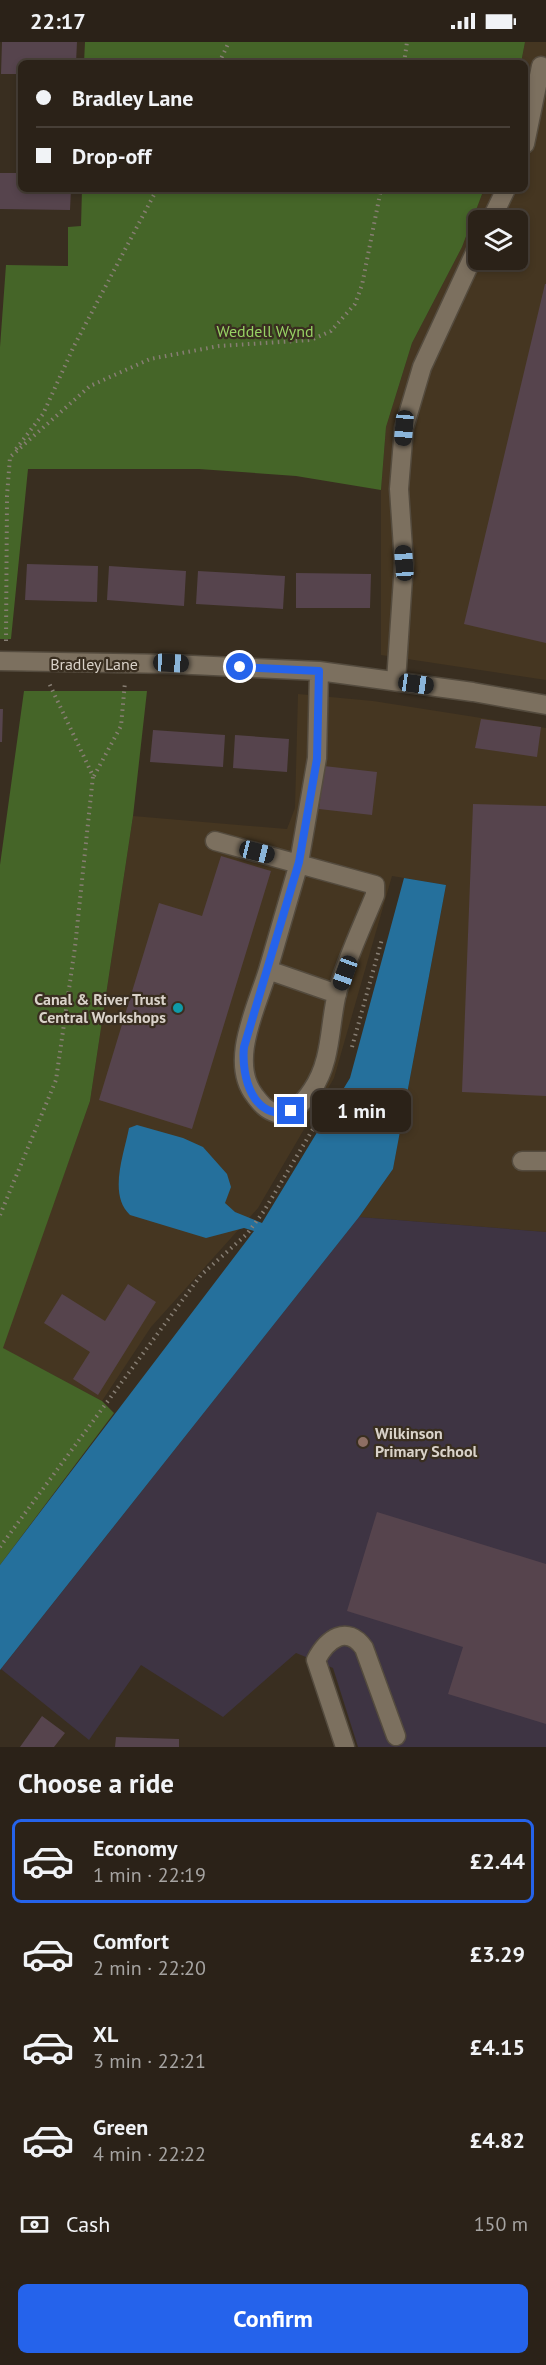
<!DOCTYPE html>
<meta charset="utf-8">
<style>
:root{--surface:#2b2218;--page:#372f25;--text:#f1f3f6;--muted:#a6a4a2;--line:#473f37;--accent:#2563eb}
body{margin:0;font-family:"PT Sans",sans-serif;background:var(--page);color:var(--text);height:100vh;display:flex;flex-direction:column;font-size:22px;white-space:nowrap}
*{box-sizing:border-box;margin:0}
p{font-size:20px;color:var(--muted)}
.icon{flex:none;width:33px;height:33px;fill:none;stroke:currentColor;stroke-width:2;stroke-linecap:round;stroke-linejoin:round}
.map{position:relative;height:1705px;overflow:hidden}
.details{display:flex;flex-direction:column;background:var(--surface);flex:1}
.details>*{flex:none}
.hud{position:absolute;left:18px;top:18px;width:510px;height:132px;border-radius:9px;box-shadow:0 3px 9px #0003,0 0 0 2px var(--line);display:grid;align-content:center;height:132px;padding:0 18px;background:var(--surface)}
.fabs{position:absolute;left:468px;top:168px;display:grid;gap:12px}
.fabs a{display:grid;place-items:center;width:60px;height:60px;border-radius:9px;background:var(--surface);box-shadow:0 3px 9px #0003,0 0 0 2px var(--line);font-size:30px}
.end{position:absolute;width:27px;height:27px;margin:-14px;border:8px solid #2563eb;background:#fff;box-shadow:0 0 0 3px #fff}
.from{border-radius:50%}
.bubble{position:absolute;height:42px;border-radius:9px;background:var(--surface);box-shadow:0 3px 9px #0003,0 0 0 2px var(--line);font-size:20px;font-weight:600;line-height:42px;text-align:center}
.car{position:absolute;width:18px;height:36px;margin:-18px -9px;border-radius:8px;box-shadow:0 0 4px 2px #0007;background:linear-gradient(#222 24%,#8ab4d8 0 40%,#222 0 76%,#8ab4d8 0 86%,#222 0)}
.hud b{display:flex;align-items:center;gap:21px;height:57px;font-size:22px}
.hud b+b{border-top:2px solid var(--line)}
.hud i{width:15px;height:15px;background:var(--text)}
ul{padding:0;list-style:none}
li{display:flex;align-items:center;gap:18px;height:84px;margin:0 12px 9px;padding:0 6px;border:3px solid transparent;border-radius:9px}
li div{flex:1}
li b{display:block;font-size:22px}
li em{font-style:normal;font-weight:600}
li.on{border-color:var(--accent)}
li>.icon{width:54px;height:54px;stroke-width:1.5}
h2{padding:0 18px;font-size:27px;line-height:72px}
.pay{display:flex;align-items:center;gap:15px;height:66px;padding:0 18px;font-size:22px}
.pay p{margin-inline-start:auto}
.primary-button{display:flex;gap:12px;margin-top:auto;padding:12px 18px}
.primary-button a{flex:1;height:69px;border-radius:9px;background:var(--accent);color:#fff;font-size:24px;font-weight:600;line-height:69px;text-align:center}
.status{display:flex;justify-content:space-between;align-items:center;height:42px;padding:0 30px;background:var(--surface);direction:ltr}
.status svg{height:16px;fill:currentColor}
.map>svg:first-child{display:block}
.built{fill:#453621;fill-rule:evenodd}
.education{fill:#3e3443}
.green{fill:#456528}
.water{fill:#25709c}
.building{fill:#56444d}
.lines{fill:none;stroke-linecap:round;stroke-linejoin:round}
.minor-casing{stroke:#544b3e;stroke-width:21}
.path{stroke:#877e73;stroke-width:4;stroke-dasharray:1.5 4.5;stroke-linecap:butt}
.minor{stroke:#7c705f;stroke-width:18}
.route{stroke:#2563eb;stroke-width:8}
.culture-dot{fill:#0f9aa8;stroke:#392e20;stroke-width:2}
.education-dot{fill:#8d6e63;stroke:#392e20;stroke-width:2}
.labels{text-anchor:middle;stroke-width:4.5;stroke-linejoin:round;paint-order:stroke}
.park-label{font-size:16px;fill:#97d264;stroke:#392e20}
.street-label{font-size:16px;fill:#d9d2c9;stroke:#392e20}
.poi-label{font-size:16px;font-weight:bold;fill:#d9d2c9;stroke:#392e20;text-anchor:end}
</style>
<div class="status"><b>22:17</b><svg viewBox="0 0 49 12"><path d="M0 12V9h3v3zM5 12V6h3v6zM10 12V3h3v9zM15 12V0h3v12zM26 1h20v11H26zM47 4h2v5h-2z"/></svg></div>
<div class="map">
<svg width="546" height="1705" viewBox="0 0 546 1705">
<rect width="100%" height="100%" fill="#392e20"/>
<path class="built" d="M525 0H546V638L381 613V448L386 385 412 301 462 205 484 147H525V21H521ZM478 178H518V218H478Z
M298 652 373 659 546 686V1190L359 1175 393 1127 446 843 392 834 334 1036 258 1166 151 1285 102 1359 2 1306 90 1059 133 774 287 787 295 766Z"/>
<path class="education" d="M359 1175 546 1190V1705H358L333 1626 296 1611 223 1675 141 1623 89 1698 1 1627Z"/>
<path class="green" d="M85 0H525L521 21H84Z
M82 147H484L462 205 412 301 386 385 381 448 296 434 199 427H28L11 597H0V305L6 223 68 224V185L81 184Z
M24 649H147L133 774 90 1059 3 1306 102 1359 114 1371 0 1523V823Z"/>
<path class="water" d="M404 836 446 843 393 1127 359 1175 0 1628V1523L254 1189 244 1186 206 1196 130 1173C108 1153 124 1112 129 1086L137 1083 183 1096 203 1105 227 1132 231 1145 225 1161 235 1170 262 1181 350 1036Z"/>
<path class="building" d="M2 0H77L76 21H21V32H1Z
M0 131H21V147H71L70 168 0 167Z
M545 242H546V601L464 582Z
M27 522 98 524 97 560 25 558Z
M109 524 186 529 184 564 107 558Z
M198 529 285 534 283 567 196 562Z
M296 531 371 532 370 566H296Z
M0 667H3L2 700H0Z
M481 677 541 685 537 715 475 706Z
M153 688 225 693 223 725 150 720Z
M235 693 289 697 287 730 233 726Z
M324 724 377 730 372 773 319 767Z
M473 762 546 764V1054L462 1050Z
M221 814 271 829 192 1087 99 1058 159 861 202 874Z
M128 1242 156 1260 98 1353 73 1337 90 1310 44 1281 62 1252 105 1279Z
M377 1470 546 1522V1682L448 1652 463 1605 347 1569Z
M42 1674 65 1691 54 1705H20Z
M116 1695 179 1697V1705H115Z"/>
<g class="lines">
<g class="minor-casing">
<path id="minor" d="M525 102 541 24
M491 178 506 147
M0 619 171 622 319 629 473 650 546 663
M396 639 404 521 399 447 404 386 422 325 478 204
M215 799 375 843V853C362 885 346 918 337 951 329 984 332 1019 312 1048 305 1059 290 1075 276 1071 266 1068 261 1062 255 1054 228 1020 257 965 268 928L337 952
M268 928 299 821 317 716 319 629
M522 1119H546
M345 1705 316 1618C327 1597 347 1582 364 1606L396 1694"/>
</g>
<path class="path" d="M219 21 229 0
M404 21 407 0
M16 407 43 372 74 304 157 147
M6 599 7 454 10 415 90 344 150 317 219 304 311 298 331 289 355 262 362 243 381 147
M94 734 121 684 125 640
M352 1005 382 897
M0 1173 56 1038 75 905 93 734 49 641
M0 1505 201 1233 247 1192 264 1169 319 1077"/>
<use href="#minor" class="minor"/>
</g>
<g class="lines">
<path class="route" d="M240 625 319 629 317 717 299 820 244 1005C241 1034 253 1080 291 1069"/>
</g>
<circle class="culture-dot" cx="178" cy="966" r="6"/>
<circle class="education-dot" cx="363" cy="1400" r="6"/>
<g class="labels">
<g class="park-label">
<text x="265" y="295">Weddell Wynd</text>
</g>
<g class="street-label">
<text x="94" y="628">Bradley Lane</text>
</g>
<g class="poi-label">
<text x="166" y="963">Canal &amp; River Trust<tspan x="166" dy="18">Central Workshops</tspan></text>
<text x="375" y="1397" text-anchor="start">Wilkinson<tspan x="375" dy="18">Primary School</tspan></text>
</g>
</g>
</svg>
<div class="fabs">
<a><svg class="icon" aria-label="layers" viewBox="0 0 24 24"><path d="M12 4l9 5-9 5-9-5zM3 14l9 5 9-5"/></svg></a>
</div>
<i class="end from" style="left:240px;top:625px"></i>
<i class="end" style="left:291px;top:1069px"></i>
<div class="bubble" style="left:312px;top:1048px;width:99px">1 min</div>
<i class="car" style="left:404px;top:386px;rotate:185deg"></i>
<i class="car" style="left:404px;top:521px;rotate:356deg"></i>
<i class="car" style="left:171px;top:621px;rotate:93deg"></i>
<i class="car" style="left:416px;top:642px;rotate:98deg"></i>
<i class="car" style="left:257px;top:810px;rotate:104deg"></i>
<i class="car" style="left:345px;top:931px;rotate:200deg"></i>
<div class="hud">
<b><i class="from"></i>Bradley Lane</b>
<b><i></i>Drop-off</b>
</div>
</div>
<section class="details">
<h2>Choose a ride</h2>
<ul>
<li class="on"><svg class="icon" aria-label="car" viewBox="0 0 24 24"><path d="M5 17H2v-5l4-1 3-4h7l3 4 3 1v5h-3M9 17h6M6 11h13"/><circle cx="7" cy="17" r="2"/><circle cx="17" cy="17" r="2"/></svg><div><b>Economy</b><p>1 min · 22:19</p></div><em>£2.44</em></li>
<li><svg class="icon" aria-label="car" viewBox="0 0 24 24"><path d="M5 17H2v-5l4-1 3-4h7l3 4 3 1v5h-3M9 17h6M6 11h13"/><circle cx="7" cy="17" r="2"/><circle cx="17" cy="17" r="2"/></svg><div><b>Comfort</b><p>2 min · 22:20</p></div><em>£3.29</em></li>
<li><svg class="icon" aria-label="car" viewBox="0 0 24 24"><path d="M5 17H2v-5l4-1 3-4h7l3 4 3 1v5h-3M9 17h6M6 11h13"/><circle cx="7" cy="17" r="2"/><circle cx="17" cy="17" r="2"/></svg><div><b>XL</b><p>3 min · 22:21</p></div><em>£4.15</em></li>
<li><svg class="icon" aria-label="car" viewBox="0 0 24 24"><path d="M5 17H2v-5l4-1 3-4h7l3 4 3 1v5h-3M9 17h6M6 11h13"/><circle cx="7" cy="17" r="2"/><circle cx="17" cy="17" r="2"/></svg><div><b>Green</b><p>4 min · 22:22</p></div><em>£4.82</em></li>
</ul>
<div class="pay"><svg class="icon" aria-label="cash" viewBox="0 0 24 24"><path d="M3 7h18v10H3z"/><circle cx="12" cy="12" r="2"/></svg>Cash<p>150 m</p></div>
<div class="primary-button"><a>Confirm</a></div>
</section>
